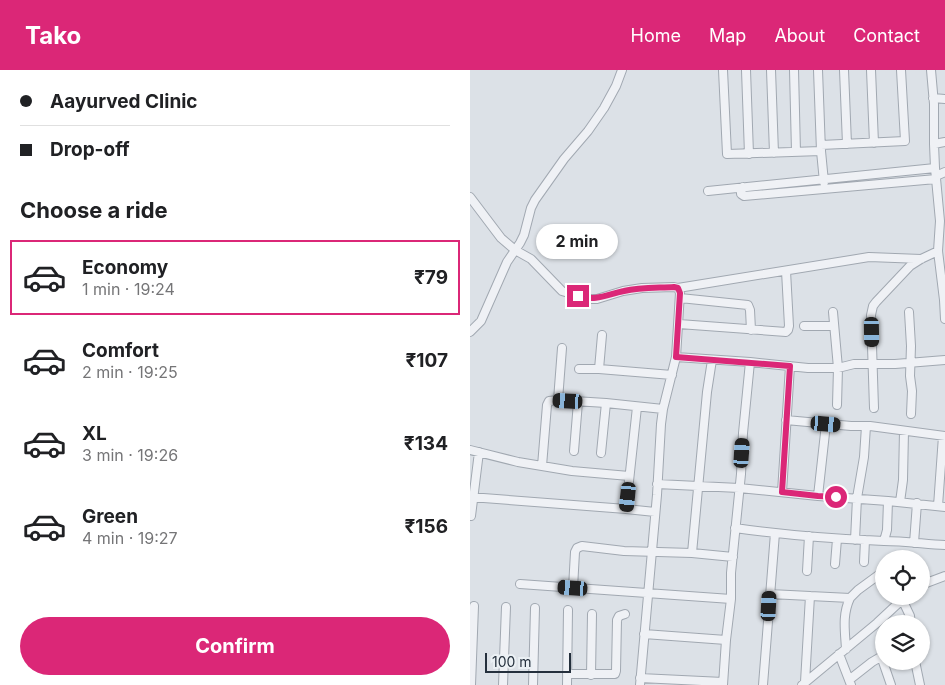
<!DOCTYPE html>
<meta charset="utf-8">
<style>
:root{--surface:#fff;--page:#f6f6f6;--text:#202124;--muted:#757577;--line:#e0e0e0;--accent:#db2777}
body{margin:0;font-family:Inter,sans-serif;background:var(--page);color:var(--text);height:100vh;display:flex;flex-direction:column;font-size:19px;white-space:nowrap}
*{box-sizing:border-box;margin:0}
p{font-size:16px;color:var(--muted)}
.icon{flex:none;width:28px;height:28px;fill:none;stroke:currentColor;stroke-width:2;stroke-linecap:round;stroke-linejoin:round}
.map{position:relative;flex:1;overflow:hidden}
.side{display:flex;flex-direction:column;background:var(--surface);width:470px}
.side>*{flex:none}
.top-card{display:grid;align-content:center;height:110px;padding:0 20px;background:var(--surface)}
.controls{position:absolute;left:405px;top:480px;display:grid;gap:10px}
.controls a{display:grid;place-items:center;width:55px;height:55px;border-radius:50%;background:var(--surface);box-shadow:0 1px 4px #0004;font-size:25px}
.scale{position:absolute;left:15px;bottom:12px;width:86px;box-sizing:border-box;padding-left:5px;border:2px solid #25303d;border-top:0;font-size:14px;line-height:18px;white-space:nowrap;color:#25303d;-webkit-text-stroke:4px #ebf0f4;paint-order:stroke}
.end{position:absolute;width:22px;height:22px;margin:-11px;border:6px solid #db2777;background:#fff;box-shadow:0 0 0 2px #fff}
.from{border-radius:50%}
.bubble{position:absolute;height:35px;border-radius:18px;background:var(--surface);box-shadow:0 1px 4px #0004;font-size:16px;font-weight:700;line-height:35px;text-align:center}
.car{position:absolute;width:15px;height:30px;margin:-15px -8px;border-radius:6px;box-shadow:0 0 4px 1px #0007;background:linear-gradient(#222 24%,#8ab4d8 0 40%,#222 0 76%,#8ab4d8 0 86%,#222 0)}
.top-card b{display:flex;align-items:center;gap:18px;height:48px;font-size:19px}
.top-card b+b{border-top:1px solid var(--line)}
.top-card i{width:12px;height:12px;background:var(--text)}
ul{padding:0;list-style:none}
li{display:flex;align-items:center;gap:15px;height:75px;margin:0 10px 8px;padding:0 10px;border:2px solid transparent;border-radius:0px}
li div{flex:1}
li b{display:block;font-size:19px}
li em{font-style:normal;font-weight:700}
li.selected{border-color:var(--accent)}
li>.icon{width:45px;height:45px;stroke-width:1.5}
h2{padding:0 20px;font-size:22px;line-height:60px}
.cta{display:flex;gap:10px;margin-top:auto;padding:10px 20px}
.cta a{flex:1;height:58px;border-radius:30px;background:var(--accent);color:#fff;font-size:20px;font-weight:700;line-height:58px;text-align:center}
header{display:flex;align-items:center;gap:30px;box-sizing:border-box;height:70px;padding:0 25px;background:var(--accent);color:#fff}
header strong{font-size:24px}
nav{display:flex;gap:28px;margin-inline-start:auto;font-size:18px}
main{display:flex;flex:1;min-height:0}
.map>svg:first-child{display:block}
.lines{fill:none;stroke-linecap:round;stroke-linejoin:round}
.minor-casing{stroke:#a1a8b1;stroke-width:10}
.minor{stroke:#eff1f5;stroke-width:8}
.route{stroke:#db2777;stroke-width:6}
</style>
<header>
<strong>Tako</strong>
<nav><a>Home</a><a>Map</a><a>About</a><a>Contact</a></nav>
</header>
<main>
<section class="side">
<div class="top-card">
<b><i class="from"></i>Aayurved Clinic</b>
<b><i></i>Drop-off</b>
</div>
<h2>Choose a ride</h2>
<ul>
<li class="selected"><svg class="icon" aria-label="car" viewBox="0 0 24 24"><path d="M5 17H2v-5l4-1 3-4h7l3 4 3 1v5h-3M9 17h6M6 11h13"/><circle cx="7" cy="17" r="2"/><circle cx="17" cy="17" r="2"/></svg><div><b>Economy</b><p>1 min · 19:24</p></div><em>₹79</em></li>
<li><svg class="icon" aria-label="car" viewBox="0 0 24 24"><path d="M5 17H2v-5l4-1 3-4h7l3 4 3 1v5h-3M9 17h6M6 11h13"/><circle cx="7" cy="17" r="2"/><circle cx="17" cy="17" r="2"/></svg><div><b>Comfort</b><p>2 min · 19:25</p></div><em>₹107</em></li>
<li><svg class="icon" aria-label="car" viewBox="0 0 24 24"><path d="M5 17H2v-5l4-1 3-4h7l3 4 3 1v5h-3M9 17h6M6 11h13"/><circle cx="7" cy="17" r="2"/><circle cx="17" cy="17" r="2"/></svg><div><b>XL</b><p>3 min · 19:26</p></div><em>₹134</em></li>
<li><svg class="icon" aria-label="car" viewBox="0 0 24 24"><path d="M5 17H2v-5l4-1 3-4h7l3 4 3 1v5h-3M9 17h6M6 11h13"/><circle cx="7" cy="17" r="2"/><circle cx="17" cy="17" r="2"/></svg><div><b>Green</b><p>4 min · 19:27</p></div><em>₹156</em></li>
</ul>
<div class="cta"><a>Confirm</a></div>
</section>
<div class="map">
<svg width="475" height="615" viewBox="0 0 475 615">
<rect width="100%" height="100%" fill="#dce1e7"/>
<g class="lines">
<g class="minor-casing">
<path id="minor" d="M253 0 257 84 351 81
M276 0 279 84
M301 0 304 83
M324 0 326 82
M348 0 351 81 354 112
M374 0 377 74
M401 0 404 73
M461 0 464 34V74L465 98 470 151 468 181 474 230 475 249
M463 28 475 29
M464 74 475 72
M351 75 435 71 431 0
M466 106 475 102
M273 117 271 122V124L274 126 466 109
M238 121 465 98
M0 127 31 168 45 180 61 189 92 221 118 229H127L153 221 172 218 204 217 208 218 210 223 206 287 193 339 191 354 187 425 170 615
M208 218 399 187 451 189
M210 228 278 235 280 240 281 260
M363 242 368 298 367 335
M439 242 441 276 440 306 442 321 441 344
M209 254 316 262 318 260 319 256 316 201
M334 256H364
M0 262 11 251 37 192 50 173 54 165 61 138 65 130 94 89 118 61 134 38 146 16 152 0
M206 287 280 292 338 298H368L384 294H425L475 290
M109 299H129L202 305
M129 299 132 265
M88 330 92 278
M167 337 156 439 185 442
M404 338 401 245 403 236 406 232 440 196 451 189 468 181
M316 350 381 356H400L475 366
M0 380 48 392 102 401 159 406
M104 381 108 332
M131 383 136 333
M72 396 77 335 79 331 88 330 136 333 193 339
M187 414 269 418 348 426 418 431 475 437
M312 422 320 296
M348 426 356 354
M0 427 156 439
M430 432 433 410 434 361
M468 436 473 366
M1 446 9 382
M265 458C315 465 364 469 414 471 434 471 455 474 475 475
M385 470 387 428 394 387 396 356
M414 471 417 460 418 431
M444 473 447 433
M222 483 237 322 242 290
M394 492 395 470
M365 494 367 469
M337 501 339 466
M50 514 261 529
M451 515 475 506
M103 518 105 482 107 478 112 476 154 481 222 483 263 487
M300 524 380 528 388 520 414 501
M432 529 440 546 441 554
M174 564 256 570
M376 579C375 561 372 545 380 528
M369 584 381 615
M411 586 421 615
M445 591 450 615
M97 604H145L146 601 147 550 149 546 155 544
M121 605 122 544
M170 608 253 612
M379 610 402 592 414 585
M335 612 340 526
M1 615 4 536
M33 615 36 537
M63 615 65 538
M97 615 98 540
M253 615 256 570 261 529V503L271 404 273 363 280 292
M293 615 305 463
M332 615 407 553 436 526"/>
</g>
<use href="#minor" class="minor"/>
</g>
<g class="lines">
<path class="route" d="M108 226C128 231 135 225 154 221 170 217 188 218 204 217L208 218 210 223 206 287 320 296 312 422 348 426 366 427"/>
</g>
</svg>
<div class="controls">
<a><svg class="icon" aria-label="locate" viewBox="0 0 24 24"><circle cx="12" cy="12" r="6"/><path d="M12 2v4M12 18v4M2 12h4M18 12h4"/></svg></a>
<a><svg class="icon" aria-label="layers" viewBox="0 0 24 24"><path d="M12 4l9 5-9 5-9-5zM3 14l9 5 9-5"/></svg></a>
</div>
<div class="scale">100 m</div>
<i class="end from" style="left:366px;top:427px"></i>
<i class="end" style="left:108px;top:226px"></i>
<div class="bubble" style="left:66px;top:154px;width:82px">2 min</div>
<i class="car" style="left:402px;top:262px;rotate:179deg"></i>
<i class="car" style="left:98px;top:331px;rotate:273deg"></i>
<i class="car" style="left:356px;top:354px;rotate:95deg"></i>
<i class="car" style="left:272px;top:383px;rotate:4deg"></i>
<i class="car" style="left:158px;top:427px;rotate:186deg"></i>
<i class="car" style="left:103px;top:518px;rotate:274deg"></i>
<i class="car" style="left:299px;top:536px;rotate:3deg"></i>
</div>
</main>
